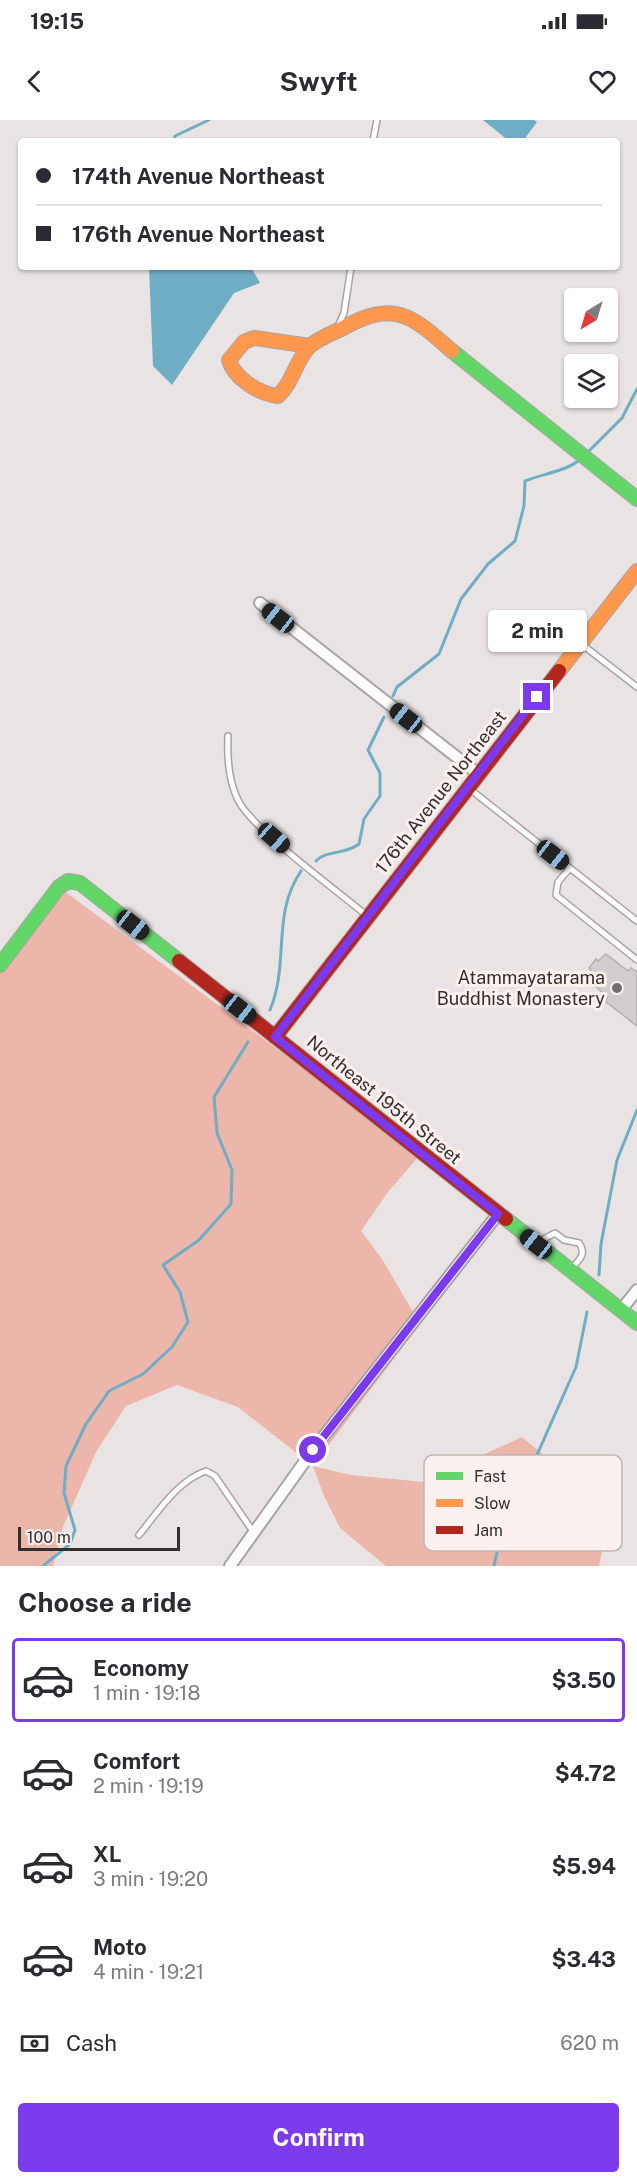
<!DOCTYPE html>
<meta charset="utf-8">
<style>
:root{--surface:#fff;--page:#f7f7f7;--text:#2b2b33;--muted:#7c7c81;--line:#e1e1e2;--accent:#7c3aed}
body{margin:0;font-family:"Public Sans",sans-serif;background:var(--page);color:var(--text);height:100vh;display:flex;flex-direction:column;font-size:22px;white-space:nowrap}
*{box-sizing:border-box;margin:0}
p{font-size:20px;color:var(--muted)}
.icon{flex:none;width:33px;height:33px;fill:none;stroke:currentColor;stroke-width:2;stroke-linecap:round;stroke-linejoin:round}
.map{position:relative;height:1446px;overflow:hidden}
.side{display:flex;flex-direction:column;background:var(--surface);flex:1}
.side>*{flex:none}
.hud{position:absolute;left:18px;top:18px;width:602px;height:132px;border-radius:6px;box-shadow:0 2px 4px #0004;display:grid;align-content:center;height:132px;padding:0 18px;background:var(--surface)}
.needle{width:39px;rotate:218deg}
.tools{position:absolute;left:564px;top:168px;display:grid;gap:12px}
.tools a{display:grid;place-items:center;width:54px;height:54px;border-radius:6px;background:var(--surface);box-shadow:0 2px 4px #0004;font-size:30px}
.scale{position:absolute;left:18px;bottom:15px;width:162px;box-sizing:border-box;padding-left:6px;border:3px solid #322f2e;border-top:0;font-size:16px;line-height:21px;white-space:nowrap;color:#322f2e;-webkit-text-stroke:4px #faf0ed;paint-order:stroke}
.end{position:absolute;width:27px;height:27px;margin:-14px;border:8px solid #7c3aed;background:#fff;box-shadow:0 0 0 3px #fff}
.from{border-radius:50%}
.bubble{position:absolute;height:42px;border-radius:6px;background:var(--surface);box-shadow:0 2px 4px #0004;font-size:20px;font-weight:700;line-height:42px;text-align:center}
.car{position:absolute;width:18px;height:36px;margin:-18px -9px;border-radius:8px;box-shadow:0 0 4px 2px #0007;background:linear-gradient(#222 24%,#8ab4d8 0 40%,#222 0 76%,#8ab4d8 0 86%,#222 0)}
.hud b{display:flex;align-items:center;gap:21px;height:57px;font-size:22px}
.hud b+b{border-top:2px solid var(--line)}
.hud i{width:15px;height:15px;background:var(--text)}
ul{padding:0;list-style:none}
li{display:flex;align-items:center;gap:18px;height:84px;margin:0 12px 9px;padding:0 6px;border:3px solid transparent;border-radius:6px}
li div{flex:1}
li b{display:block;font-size:22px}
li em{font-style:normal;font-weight:700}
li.on{border-color:var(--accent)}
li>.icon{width:54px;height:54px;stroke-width:1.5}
h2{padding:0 18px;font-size:27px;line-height:72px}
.pay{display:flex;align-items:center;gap:15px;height:66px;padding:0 18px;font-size:22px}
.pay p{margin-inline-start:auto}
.button{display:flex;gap:12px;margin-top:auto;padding:12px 18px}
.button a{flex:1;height:69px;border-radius:6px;background:var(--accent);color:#fff;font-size:24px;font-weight:700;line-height:69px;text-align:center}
.status{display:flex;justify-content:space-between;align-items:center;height:42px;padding:0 30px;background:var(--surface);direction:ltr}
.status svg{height:16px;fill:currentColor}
header{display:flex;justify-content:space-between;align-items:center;height:78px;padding:0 18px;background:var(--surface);font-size:27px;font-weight:700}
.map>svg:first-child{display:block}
.forest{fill:#edb6ab}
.water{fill:#6eadc4}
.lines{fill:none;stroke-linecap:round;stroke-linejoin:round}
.stream{stroke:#6eadc4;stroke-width:3}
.building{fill:#d1cdcd;stroke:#b4b0af;stroke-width:1.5}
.lane-casing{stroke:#a8a4a4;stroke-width:8}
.street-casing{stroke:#a8a4a4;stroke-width:14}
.fast-casing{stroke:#a8a4a4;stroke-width:16}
.slow-casing{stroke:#a8a4a4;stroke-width:16}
.jam-casing{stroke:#a8a4a4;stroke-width:16}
.lane{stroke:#fcfbfb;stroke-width:5}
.street{stroke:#fcfbfb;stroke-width:10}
.fast{stroke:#63d668;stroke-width:14}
.slow{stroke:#ff974d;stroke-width:14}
.jam{stroke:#b3261e;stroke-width:14}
.route{stroke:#7c3aed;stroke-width:8}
.poi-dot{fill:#726e6d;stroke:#faf0ed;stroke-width:2}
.labels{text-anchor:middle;stroke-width:6;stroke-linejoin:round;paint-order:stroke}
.street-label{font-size:18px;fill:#322f2e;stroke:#faf0ed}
.poi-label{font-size:18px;fill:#322f2e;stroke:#faf0ed;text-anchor:end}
.key{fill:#faf0ed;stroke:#beb6b4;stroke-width:1.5}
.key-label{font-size:16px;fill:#322f2e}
</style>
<div class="status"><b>19:15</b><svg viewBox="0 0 49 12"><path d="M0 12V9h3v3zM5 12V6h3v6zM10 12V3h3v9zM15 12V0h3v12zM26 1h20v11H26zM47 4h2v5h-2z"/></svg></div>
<header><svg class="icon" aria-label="back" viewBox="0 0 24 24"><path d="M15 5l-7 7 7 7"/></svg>Swyft<svg class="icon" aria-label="heart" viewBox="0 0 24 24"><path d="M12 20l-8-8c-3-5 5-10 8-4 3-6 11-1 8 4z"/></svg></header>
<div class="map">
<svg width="637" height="1446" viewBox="0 0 637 1446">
<rect width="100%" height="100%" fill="#e9e4e3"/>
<path class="forest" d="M59 767 420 1035 388 1072 361 1111 382 1139 420 1204 313 1346 351 1355 424 1362 522 1317 570 1357 603 1426 599 1446H386L340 1408 324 1376 313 1346 238 1287 177 1265 126 1286 96 1332 63 1407 53 1446H0V845Z"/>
<path class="water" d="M483 0H534L537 2 523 21H509Z
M149 147H251L260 163 234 173 172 265 153 246Z"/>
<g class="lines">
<path class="stream" d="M174 21 175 16 209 0
M589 331 622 298 637 269
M393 576 397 567 439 534 461 479 488 444 515 421 524 386 525 361C544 353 566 352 582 338
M316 741C326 730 345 735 359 724L364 699 380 676V653L368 630 384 597
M270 890C290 842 271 795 301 751
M599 1155 601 1124 617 1040 637 990
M43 1446 70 1424 75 1410 64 1373 66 1346 86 1304 109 1271 143 1254 172 1227 188 1202 180 1172 163 1145 199 1120 231 1084 232 1050 217 1013 214 977 248 922
M494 1446 500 1418 576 1247 587 1192"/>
</g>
<path class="building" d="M606 834 628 851 631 848 637 852V906L605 881 608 877 587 859 591 850 589 848 596 839 598 841Z"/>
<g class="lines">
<g class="lane-casing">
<path id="lane" d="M373 21 377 0
M339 204 344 193 351 147
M584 526 637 567
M228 616C227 638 228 660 238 680 251 708 339 772 366 795
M471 670 637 801
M570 748 558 762 556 775 637 840
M540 1121 555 1113 564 1120 579 1123C587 1134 579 1140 572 1148
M139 1415C158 1392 177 1361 206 1351L215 1356 254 1413"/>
</g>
<g class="street-casing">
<path id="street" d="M260 483 477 653
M621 1190 637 1170
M230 1446 313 1330 498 1094"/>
</g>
<g class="fast-casing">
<path id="fast" d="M452 231 637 379
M0 845 59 767 68 761 80 763 179 841
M506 1099 637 1203"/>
</g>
<g class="slow-casing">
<path id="slow" d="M310 226 254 218 244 222 229 240C234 258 259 274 278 276 293 263 296 239 310 226 319 218 333 213 343 208 395 179 412 196 452 231
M559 551 637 451"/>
</g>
<g class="jam-casing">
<path id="jam" d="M179 841 506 1099
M275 917 559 551"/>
</g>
<use href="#lane" class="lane"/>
<use href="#street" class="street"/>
<use href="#fast" class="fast"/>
<use href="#slow" class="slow"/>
<use href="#jam" class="jam"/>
</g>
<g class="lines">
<path class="route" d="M313 1330 498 1094 275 917 537 577"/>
</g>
<circle class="poi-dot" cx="617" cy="868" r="6"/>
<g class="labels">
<g class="street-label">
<text transform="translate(441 672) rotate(-52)" y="6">176th Avenue Northeast</text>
<text transform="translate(384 980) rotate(39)" y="6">Northeast 195th Street</text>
</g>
<g class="poi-label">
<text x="605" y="864">Atammayatarama<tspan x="605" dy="21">Buddhist Monastery</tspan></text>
</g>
</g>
<rect x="424" y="1335" width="198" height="96" rx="9" class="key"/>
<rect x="436" y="1352" width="27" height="8" fill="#63d668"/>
<rect x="436" y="1379" width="27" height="8" fill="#ff974d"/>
<rect x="436" y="1406" width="27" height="8" fill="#b3261e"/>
<g class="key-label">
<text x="474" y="1362">Fast</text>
<text x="474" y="1389">Slow</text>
<text x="474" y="1416">Jam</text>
</g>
</svg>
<div class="tools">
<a><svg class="needle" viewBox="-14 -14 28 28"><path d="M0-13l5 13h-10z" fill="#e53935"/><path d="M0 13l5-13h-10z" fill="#7c7c81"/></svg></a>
<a><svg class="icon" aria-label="layers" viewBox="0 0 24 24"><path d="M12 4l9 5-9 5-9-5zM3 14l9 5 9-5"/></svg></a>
</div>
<div class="scale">100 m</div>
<i class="end from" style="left:313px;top:1330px"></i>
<i class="end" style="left:537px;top:577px"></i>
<div class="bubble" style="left:488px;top:490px;width:99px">2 min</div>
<i class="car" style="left:278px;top:498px;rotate:308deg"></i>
<i class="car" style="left:406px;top:598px;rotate:308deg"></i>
<i class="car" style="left:274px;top:718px;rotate:131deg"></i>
<i class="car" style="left:553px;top:735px;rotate:128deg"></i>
<i class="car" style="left:133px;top:805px;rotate:128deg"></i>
<i class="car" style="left:240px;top:889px;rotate:128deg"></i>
<i class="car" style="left:536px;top:1124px;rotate:308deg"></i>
<div class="hud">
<b><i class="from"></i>174th Avenue Northeast</b>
<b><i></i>176th Avenue Northeast</b>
</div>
</div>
<section class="side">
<h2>Choose a ride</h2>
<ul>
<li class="on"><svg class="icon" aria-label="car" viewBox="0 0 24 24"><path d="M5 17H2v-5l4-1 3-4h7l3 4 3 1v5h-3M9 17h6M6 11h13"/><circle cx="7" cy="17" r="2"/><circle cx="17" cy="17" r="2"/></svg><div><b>Economy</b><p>1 min · 19:18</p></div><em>$3.50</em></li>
<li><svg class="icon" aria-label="car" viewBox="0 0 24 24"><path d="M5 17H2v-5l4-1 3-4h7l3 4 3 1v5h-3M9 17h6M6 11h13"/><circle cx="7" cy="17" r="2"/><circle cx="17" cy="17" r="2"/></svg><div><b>Comfort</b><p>2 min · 19:19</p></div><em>$4.72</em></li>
<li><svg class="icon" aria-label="car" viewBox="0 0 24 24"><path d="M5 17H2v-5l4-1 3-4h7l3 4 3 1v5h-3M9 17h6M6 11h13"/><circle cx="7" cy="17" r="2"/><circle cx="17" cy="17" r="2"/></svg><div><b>XL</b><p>3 min · 19:20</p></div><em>$5.94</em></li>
<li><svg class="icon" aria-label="car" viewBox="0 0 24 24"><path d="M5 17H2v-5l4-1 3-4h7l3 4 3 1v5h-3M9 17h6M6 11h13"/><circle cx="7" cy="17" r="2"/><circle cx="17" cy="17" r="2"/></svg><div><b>Moto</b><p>4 min · 19:21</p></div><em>$3.43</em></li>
</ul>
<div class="pay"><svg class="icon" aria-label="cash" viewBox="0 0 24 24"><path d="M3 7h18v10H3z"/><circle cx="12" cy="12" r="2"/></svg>Cash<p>620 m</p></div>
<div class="button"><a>Confirm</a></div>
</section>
